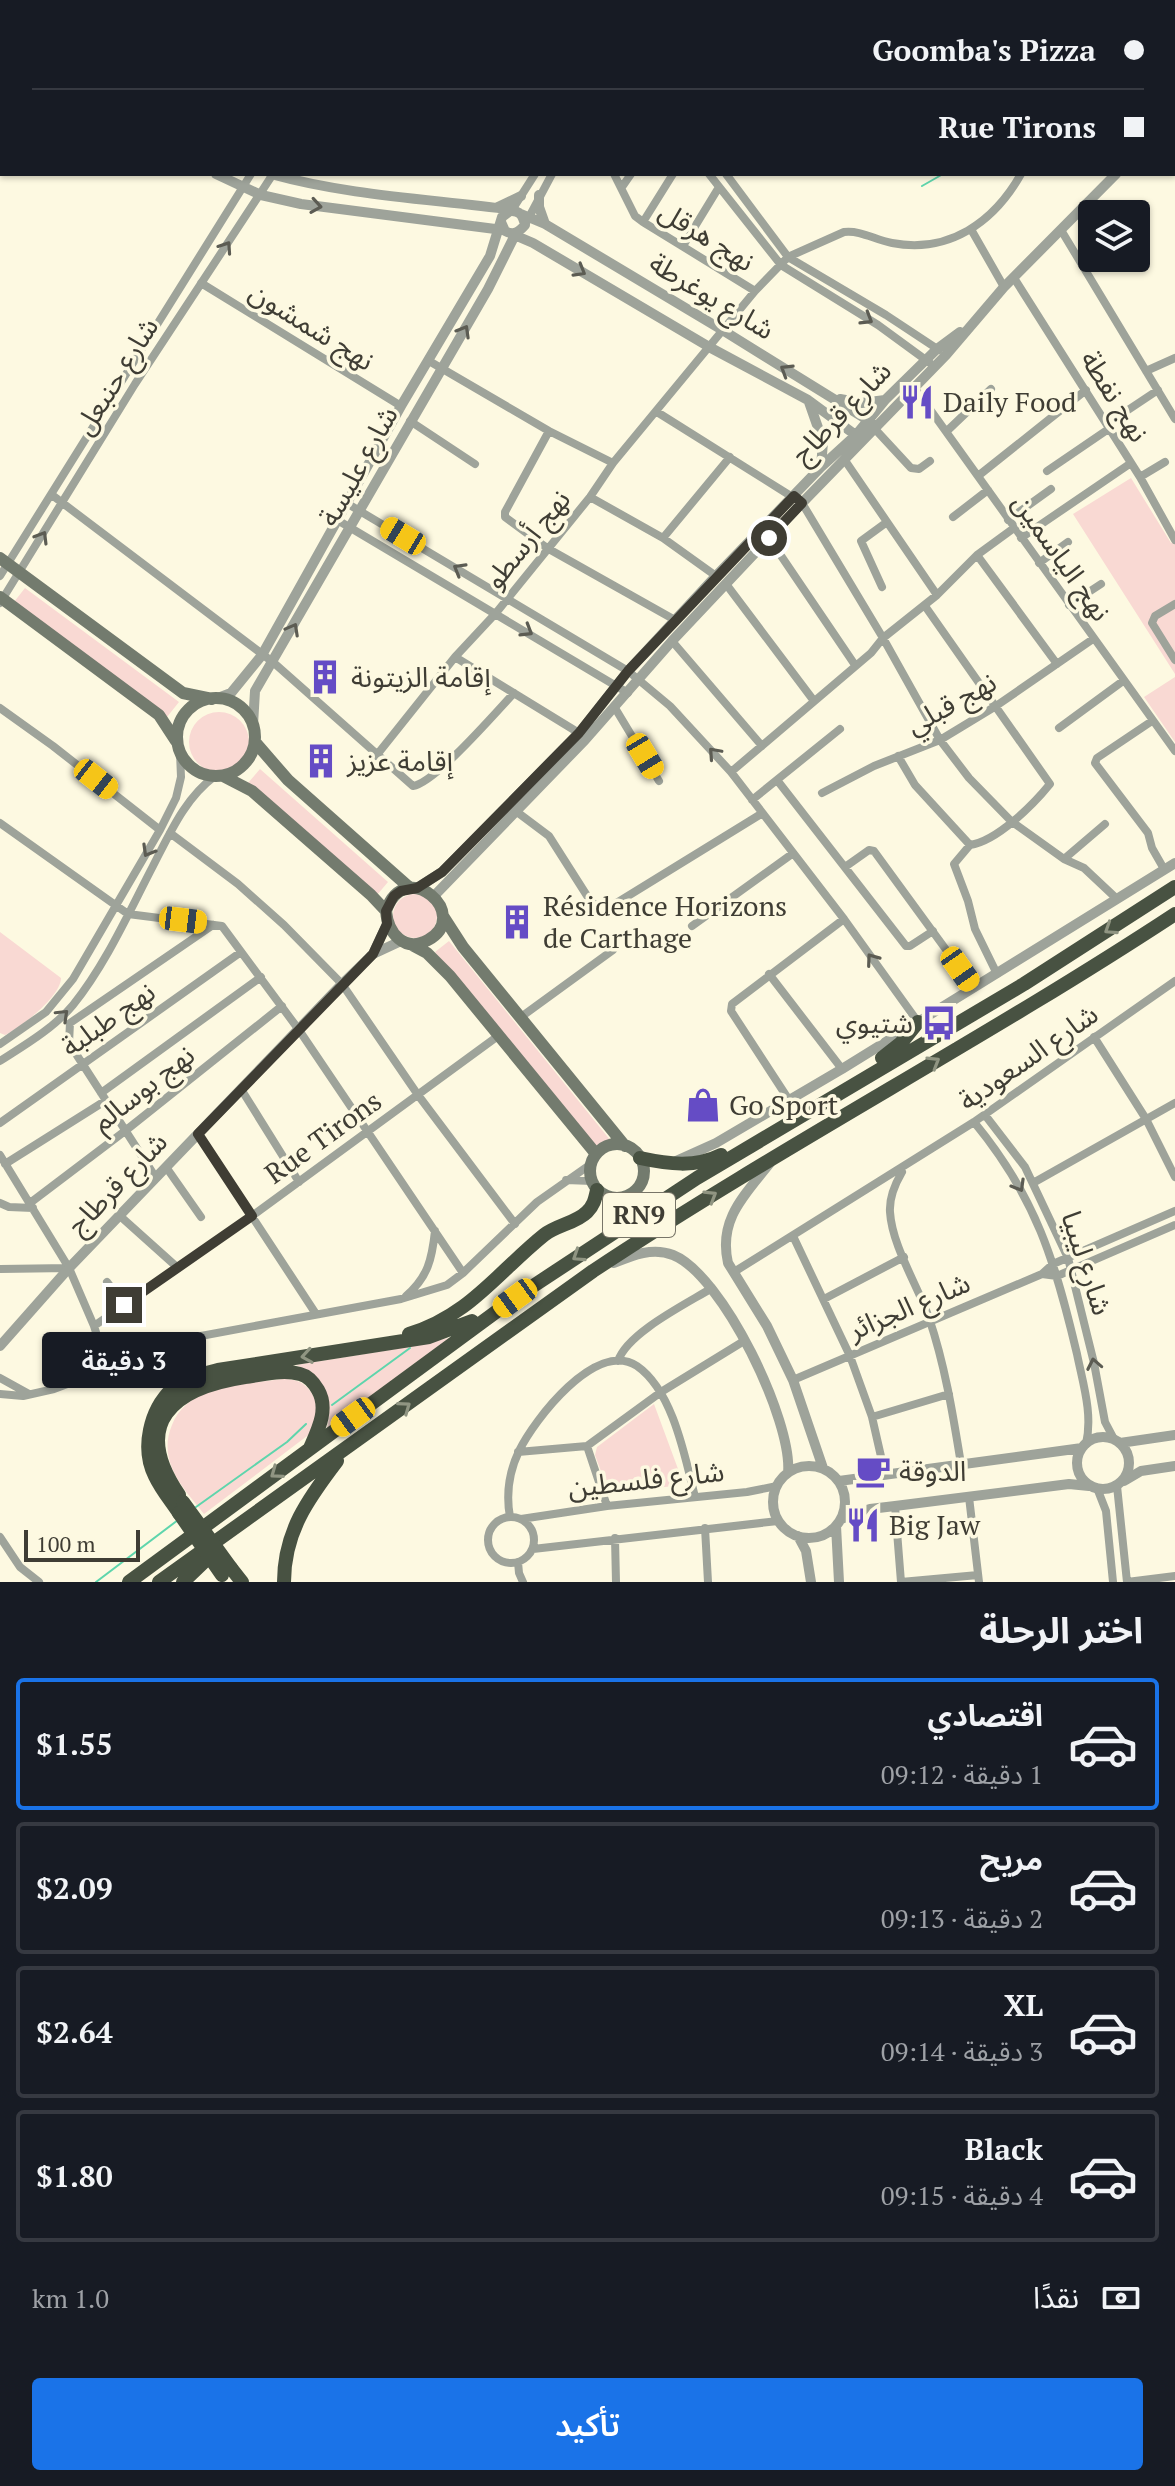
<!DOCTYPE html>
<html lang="ar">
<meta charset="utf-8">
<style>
:root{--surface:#171b24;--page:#20242c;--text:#f1f3f6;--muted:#9ea1a6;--line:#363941;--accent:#1a73e8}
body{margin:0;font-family:"PT Serif","Noto Sans Arabic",serif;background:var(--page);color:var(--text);direction:rtl;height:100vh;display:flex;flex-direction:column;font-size:30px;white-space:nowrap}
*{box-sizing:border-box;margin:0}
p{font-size:26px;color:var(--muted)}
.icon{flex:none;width:44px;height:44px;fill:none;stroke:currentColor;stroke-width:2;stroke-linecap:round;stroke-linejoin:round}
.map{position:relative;height:1582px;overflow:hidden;direction:ltr}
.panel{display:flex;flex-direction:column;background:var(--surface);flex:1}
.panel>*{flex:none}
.guide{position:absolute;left:0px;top:0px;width:1176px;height:176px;box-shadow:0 2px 6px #0004;direction:rtl;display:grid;align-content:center;height:176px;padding:0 32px;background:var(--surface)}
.tools{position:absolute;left:1078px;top:200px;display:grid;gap:16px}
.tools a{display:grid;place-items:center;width:72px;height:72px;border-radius:8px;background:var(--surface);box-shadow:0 2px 6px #0004;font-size:40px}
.scale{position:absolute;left:24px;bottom:20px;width:116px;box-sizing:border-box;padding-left:8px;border:4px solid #3f3d34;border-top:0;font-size:22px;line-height:28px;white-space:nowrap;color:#3f3d34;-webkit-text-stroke:6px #fdf9e1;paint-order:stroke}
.end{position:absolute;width:36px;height:36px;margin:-18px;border:10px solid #3f3d34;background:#fff;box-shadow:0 0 0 4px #fff}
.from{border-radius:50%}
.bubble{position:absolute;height:56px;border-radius:8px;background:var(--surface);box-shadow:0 2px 6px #0004;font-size:26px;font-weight:600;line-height:56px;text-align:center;direction:rtl}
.car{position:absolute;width:24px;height:48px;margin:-24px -12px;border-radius:10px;box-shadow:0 0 6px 2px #0007;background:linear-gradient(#f5c518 24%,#345 0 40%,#f5c518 0 76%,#345 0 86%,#f5c518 0)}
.guide b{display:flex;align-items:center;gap:28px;height:76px;font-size:30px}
.guide b+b{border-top:2px solid var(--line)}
.guide i{width:20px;height:20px;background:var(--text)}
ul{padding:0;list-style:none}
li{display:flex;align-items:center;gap:24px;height:132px;margin:0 16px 12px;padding:0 16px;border:4px solid var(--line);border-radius:8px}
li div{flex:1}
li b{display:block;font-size:30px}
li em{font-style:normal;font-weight:600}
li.current{border-color:var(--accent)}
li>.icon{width:72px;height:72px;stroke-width:1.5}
h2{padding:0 32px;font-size:36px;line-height:96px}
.pay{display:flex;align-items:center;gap:20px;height:88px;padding:0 32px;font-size:30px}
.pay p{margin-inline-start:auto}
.primary-button{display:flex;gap:16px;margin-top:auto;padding:16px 32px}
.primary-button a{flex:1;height:92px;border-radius:8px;background:var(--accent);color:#fff;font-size:32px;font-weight:600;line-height:92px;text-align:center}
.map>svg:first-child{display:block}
.green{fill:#f9d9d3}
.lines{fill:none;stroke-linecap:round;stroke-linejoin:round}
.stream{stroke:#5ed5ac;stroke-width:2}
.minor{stroke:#9ea39a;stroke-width:8}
.tertiary{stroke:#9ea39a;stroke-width:10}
.secondary{stroke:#737b6e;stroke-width:12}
.trunk{stroke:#485242;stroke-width:14}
.trunk-bridge{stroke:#485242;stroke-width:14}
.oneway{stroke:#5c5c53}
.oneway2{stroke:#909582}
.route{stroke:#3f3d34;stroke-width:10}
.labels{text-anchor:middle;stroke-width:7;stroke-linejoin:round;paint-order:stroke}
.shield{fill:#fdf9e1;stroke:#787568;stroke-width:2}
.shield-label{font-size:26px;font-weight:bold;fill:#3f3d34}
.street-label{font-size:28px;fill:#3f3d34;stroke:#fdf9e1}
.poi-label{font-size:28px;fill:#3f3d34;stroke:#fdf9e1;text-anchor:start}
</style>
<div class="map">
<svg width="1175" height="1582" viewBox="0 0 1175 1582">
<rect width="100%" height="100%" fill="#fdf9e1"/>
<path class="green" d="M1131 478 1171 543 1175 541V674L1073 514Z
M25 588 179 702 167 717 14 602Z
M1175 677V742L1144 697Z
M189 742a30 30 0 1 1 60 0a30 30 0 1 1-60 0Z
M260 769 388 882 377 895 248 783Z
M393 916a22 22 0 1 1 44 0a22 22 0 1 1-44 0Z
M0 932 61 978C61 996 21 1028 5 1035L0 1033Z
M449 941 611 1141 597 1152 435 952Z
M449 1338 327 1428C334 1398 325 1378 296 1365L396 1349Z
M283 1379C304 1379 310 1388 319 1407L311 1433 204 1514C193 1500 179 1485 172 1468 166 1453 166 1439 172 1425 188 1384 246 1384 283 1379Z
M654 1404 681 1477 674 1486 609 1493 595 1455 597 1447Z"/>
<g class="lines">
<path class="stream" d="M1088 2V0
M922 186 943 174
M332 1405 410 1348
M196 1507 287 1442 306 1424
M96 1582 178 1520"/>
<path class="minor" d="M334 0 335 2
M349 0V2
M480 0 481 2
M589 0 590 2
M603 0 604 2
M1141 0 1142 2
M58 2 60 0
M75 2 76 0
M252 2 253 0
M415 2V0
M1174 4 1175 3
M1174 53 1175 54
M0 101 2 98
M0 127 2 124
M614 174 635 216 643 222 755 291
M709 174 781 265 878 325 930 363
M726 174 788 257 886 315 939 350
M622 187 631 174
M507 212 512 210 535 174
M527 221 552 174
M643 222 673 174
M1061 230 1175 419
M972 231 1004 287
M683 246 719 187
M1014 278 1140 477 1175 540
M201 283 401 406
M429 361 549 431 613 463
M1146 371 1175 358
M914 387 1175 751
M657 412 802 503 883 638 940 740 969 778 1011 821 1064 859 1084 868 1117 899
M410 421 475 464
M1107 424 1158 390
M874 428 911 468 919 469 930 461
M549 431 505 512V517L547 548 675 620
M947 431 991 389
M844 459 937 595
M1047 471 1110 428
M978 476 1086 390
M1140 477 1165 462
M52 495 274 663 413 786C435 783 496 712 514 693
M590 497 663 538 716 576
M348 504 628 671 670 706 731 772 844 919 918 1022
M953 517 988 490
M1008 520 1051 489
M339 521 628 693
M663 538 730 457
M769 538 855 665
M1021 538 1131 463
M977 555 1057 664
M1039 563 1068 542
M0 576 251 174
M726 584 814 701
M882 587 861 541 887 522
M0 603 135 384 273 174
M1175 604 1155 616 1152 623 1175 660
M1069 605 1101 584
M925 606 1050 784C1033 805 997 841 970 845L954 864 968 901 975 929 997 974
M672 641 762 746
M455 657 579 733
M0 708 53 746 160 830
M615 708 659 781
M1152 721 1097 758 1095 763 1148 833 1152 848 1164 869
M1059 728 1123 681
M376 756 455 657 496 613 590 497 613 463 755 291 788 257 844 232C861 230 875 240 892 243 949 254 994 222 1021 174
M898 756 915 785 970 845
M731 772 871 653 883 638 937 595 977 555 1014 528
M777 780 906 946H910L933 931
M822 793 874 766 940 740 996 706 1093 639
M752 800 840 729
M517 812 549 836 591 902 600 907H610L761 814
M0 823 128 914 222 926 299 1030 463 1273
M170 833 238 884 284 925 342 984 418 1095 515 1224
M1064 859 1105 824
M845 867 869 850 874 851 974 988
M692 926 792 854
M769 974 842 1069
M521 1017 613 950
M1094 1037 1146 1119 1175 1177
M0 1044 46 1012 73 979 160 830 176 798 181 777 180 753
M0 1061C25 1045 54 1028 73 1005 106 964 129 912 153 866 170 833 185 798 215 776
M241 1089 299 1182
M101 1093 261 977
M789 1100 731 1011 732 1004 844 919
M985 1115 1025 1167 1068 1258 1094 1363 1105 1422 1114 1439
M974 1122C1036 1197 1055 1261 1077 1354 1083 1384 1093 1414 1086 1444
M0 1123 241 952
M198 1134 316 1314
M0 1155 69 1268 94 1326 108 1370
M5 1164 105 1101
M166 1167 201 1217
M902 1172C895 1184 889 1197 890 1212 892 1246 918 1286 929 1318 945 1365 953 1415 961 1464
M156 1178 69 1043 70 1023 213 925
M566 1180 592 1181
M1033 1183 1175 1103
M0 1203 9 1207 33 1208
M30 1203 125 1131 282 1006
M120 1216 178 1268
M793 1236 850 1356 872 1417 885 1474
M0 1269 69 1268
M734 1272 974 1122 1175 981
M1042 1274 1057 1276 1175 1225
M107 1282 124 1305
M406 1296C428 1277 432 1259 435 1231
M824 1299 904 1257
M94 1326 252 1216 498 1036
M618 1361C627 1333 686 1304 712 1288
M0 1378 29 1394
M793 1380 1042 1274 1053 1264 1175 1211
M0 1394 23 1396 54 1389 190 1338 401 1299 447 1285 463 1273 537 1202 591 1164
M872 1417 949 1394
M587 1446 607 1506
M518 1452 587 1446 661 1392 744 1341
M1117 1486 1127 1582
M1097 1488 1106 1511 1113 1582
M969 1497 979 1582
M895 1506 901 1582 978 1575
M488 1540a23 23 0 1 1 46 0a23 23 0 1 1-46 0Z
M510 1517C506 1495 509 1472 519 1451 534 1420 596 1339 637 1366 673 1391 685 1457 695 1497
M521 1519 607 1506 747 1492 777 1486
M705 1528 708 1582
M0 1537 20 1567 39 1582
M615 1538 616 1582
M533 1549 778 1521
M518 1562 519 1573 523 1582
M1127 1582 1175 1576"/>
<path class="tertiary" d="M0 1 2 4
M0 36 2 39
M1174 114 1175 113
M216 174 261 195 301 204 503 230
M271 174C350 196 432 199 513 210
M539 195V207L545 224
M498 207 521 196
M521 214 545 224 724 331 871 422
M512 234 533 243 711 348 808 400 861 439
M840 399 862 403 885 400
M809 402 823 442 821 467
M218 698 231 693 262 655 401 406 490 256 502 217 510 211C520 210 523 216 525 225 519 232 514 236 505 231L501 222
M253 725 255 691 488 289 516 233
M417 888 442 872 579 733 628 671 716 576 821 467 856 435 885 400 937 349 960 332
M434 896 585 740 672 641 802 503 946 355 1004 287 1116 174
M373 954 387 924
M676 1161 716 1143 842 1069 1175 863
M770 1163C745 1195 718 1219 728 1263L767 1326 793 1380 823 1468
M614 1263C633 1255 653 1247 673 1255 723 1275 793 1422 788 1473
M0 1346 69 1268 342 984 373 954 401 941
M1077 1463a26 26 0 1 1 52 0a26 26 0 1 1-52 0Z
M1120 1443 1175 1435
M773 1502a36 36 0 1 1 72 0a36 36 0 1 1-72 0Z
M839 1481 1082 1448
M1124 1481 1141 1471 1175 1466
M841 1519 870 1509 895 1506 1069 1484 1089 1486
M836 1526 839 1582
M798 1536 806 1551 811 1582"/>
<path class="secondary" d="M0 558 183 693 212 699
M0 597 159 715 176 741
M177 737a39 39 0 1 1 78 0a39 39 0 1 1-78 0Z
M255 742 288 780 410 888
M223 776 252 791 371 895 386 911C388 933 404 953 428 940 473 915 405 855 386 911
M443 916 463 947 625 1146
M412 945 427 953 450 976 596 1154
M590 1171a27 27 0 1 1 54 0a27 27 0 1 1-54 0Z"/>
<path class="trunk" d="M882 1058 901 1043 918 1022
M640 1158C668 1164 695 1168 721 1155
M409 1334C469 1316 498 1272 544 1235 557 1225 576 1223 587 1212 594 1205 595 1199 597 1190
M179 1495C130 1423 173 1388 245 1377 263 1375 282 1369 300 1374 308 1376 314 1383 318 1390 329 1409 318 1430 310 1448
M179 1513C171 1501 161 1489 155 1476 141 1448 150 1410 172 1389 184 1378 204 1374 218 1370L429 1337 472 1321
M231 1568 242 1582
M129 1582 515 1298 697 1178 1024 984 1175 887
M159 1582 593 1271C783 1145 985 1039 1175 914
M183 1582 208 1558
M284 1582C284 1532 308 1499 337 1461"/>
<path class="trunk-bridge" d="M183 1502 231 1568
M179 1513 222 1575"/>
</g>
<defs><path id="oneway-chevron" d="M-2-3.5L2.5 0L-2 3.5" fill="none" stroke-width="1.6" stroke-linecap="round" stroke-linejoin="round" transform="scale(2)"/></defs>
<g class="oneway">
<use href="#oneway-chevron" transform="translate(316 206) rotate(9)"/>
<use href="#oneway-chevron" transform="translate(226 247) rotate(-56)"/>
<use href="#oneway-chevron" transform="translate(580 271) rotate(30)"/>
<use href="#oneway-chevron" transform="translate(867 319) rotate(31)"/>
<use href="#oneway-chevron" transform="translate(464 331) rotate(-60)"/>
<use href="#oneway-chevron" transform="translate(786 370) rotate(-148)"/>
<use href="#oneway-chevron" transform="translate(42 537) rotate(-59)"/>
<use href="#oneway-chevron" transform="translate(459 569) rotate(-150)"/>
<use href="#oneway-chevron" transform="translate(293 629) rotate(-61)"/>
<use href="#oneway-chevron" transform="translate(527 631) rotate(31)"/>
<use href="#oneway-chevron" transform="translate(714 753) rotate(-132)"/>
<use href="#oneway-chevron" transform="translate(148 851) rotate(120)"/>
<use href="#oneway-chevron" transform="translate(872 959) rotate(-126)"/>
<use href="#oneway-chevron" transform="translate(63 1015) rotate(-44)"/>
<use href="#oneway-chevron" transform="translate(1019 1186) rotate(60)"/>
<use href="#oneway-chevron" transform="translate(1094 1364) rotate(-101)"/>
</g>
<g class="oneway2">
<use href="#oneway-chevron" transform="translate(1110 929) rotate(147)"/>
<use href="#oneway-chevron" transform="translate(934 1062) rotate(-31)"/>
<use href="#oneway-chevron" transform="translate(711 1196) rotate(-31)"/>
<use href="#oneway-chevron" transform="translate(578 1256) rotate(147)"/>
<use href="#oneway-chevron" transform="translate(307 1356) rotate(171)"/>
<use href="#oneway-chevron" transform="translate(405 1407) rotate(-36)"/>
<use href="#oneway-chevron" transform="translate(276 1473) rotate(144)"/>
</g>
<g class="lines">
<path class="route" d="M124 1305 252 1216 198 1134 373 954 387 924 386 911 394 896 401 891 417 888 442 872 579 733 628 671 794 496 802 503 769 538"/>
</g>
<defs>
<g id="restaurant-bare" transform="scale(2.76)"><path d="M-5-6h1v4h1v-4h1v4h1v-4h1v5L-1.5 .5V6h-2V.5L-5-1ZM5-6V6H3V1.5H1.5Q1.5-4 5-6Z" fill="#654cc5" stroke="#fdf9e1" stroke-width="2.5" paint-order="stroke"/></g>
<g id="building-bare" transform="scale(2.76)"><path d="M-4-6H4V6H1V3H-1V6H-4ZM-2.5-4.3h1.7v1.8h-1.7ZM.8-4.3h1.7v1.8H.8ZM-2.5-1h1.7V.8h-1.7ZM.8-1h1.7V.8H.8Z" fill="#654cc5" stroke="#fdf9e1" stroke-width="2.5" paint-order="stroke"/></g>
<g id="bus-bare" transform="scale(2.76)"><path d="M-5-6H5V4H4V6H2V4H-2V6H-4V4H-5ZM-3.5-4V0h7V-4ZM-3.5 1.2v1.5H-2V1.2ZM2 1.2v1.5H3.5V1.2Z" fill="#654cc5" stroke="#fdf9e1" stroke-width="2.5" paint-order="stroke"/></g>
<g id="shop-bare" transform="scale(2.76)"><path d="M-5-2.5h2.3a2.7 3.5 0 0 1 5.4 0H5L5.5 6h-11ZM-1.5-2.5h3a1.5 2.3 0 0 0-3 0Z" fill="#654cc5" stroke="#fdf9e1" stroke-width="2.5" paint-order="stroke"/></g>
<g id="cafe-bare" transform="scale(2.76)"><path d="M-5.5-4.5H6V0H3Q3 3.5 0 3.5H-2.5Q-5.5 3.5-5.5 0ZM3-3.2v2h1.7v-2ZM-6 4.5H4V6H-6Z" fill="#654cc5" stroke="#fdf9e1" stroke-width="2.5" paint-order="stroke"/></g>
</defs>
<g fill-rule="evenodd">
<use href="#restaurant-bare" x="917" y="402"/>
<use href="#building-bare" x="325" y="677"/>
<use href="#building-bare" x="321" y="761"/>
<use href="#building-bare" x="517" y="922"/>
<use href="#bus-bare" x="939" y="1023"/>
<use href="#shop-bare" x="703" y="1105"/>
<use href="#cafe-bare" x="873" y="1471"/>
<use href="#restaurant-bare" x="863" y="1525"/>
</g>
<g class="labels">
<rect class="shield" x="603" y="1193" width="72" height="44" rx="6"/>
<g class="shield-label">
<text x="639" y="1224">RN9</text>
</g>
<g class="street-label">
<text transform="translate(707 236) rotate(32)" y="10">نهج هرقل</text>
<text transform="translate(712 296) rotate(31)" y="10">شارع يوغرطة</text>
<text transform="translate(312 326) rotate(32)" y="10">نهج شمشون</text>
<text transform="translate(116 376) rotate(-58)" y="10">شارع حنبعل</text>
<text transform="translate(1115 396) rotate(58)" y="10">نهج نفطة</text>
<text transform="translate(841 412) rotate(-46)" y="10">شارع قرطاج</text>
<text transform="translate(358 466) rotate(-61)" y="10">شارع عليسة</text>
<text transform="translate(527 539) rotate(-51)" y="10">نهج أرسطو</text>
<text transform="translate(1062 557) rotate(55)" y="10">نهج الياسمين</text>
<text transform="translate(951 703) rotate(-29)" y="10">نهج قبلي</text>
<text transform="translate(108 1019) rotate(-35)" y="10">نهج طبلبة</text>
<text transform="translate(1028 1057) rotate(-35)" y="10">شارع السعودية</text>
<text transform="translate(143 1088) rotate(-38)" y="10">نهج بوسالم</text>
<text transform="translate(323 1137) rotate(-36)" y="10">Rue Tirons</text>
<text transform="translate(117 1183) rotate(-46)" y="10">شارع قرطاج</text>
<text transform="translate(1087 1263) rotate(72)" y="10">شارع ليبيا</text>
<text transform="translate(909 1306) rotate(-23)" y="10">شارع الجزائر</text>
<text transform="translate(646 1479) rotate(-6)" y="10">شارع فلسطين</text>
</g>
<g class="poi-label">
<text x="943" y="412">Daily Food</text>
<text x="351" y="687">إقامة الزيتونة</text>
<text x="347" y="771">إقامة عزيز</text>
<text x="543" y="916">Résidence Horizons<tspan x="543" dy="32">de Carthage</tspan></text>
<text x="913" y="1033" text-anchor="end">شتيوي</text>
<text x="729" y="1115">Go Sport</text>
<text x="899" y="1481">الدوقة</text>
<text x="889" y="1535">Big Jaw</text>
</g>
</g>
</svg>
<div class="tools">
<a><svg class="icon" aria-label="layers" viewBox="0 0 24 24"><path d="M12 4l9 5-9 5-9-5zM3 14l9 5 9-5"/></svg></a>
</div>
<div class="scale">100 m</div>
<i class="end from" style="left:769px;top:538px"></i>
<i class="end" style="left:124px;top:1305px"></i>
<div class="bubble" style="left:42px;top:1332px;width:164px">3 دقيقة</div>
<i class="car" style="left:403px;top:536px;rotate:301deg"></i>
<i class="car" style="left:645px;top:756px;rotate:149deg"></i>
<i class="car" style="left:96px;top:779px;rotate:128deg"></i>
<i class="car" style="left:183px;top:920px;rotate:97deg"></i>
<i class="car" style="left:960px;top:969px;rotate:145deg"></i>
<i class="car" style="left:515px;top:1298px;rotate:234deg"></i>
<i class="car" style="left:353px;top:1417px;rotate:234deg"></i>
<div class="guide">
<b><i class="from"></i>Goomba's Pizza</b>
<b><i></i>Rue Tirons</b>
</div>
</div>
<section class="panel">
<h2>اختر الرحلة</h2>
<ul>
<li class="current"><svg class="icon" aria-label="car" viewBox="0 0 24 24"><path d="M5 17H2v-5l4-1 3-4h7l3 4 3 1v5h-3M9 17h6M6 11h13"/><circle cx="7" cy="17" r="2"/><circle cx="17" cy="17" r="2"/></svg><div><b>اقتصادي</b><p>1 دقيقة · 09:12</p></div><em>$1.55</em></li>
<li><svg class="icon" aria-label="car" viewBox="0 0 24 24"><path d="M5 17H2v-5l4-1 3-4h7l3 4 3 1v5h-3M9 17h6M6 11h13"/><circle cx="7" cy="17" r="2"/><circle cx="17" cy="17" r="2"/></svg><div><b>مريح</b><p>2 دقيقة · 09:13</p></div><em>$2.09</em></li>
<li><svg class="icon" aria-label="car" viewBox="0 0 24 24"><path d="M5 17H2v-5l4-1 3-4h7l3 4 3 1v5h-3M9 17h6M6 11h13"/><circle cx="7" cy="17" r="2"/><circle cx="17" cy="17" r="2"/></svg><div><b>XL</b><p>3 دقيقة · 09:14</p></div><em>$2.64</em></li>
<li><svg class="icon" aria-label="car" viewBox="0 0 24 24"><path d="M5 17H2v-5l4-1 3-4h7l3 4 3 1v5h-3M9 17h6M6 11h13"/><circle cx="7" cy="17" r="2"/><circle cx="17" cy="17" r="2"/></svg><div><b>Black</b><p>4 دقيقة · 09:15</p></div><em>$1.80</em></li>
</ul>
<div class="pay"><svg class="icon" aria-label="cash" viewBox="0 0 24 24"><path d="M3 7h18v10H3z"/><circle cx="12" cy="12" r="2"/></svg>نقدًا<p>1.0 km</p></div>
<div class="primary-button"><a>تأكيد</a></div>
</section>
